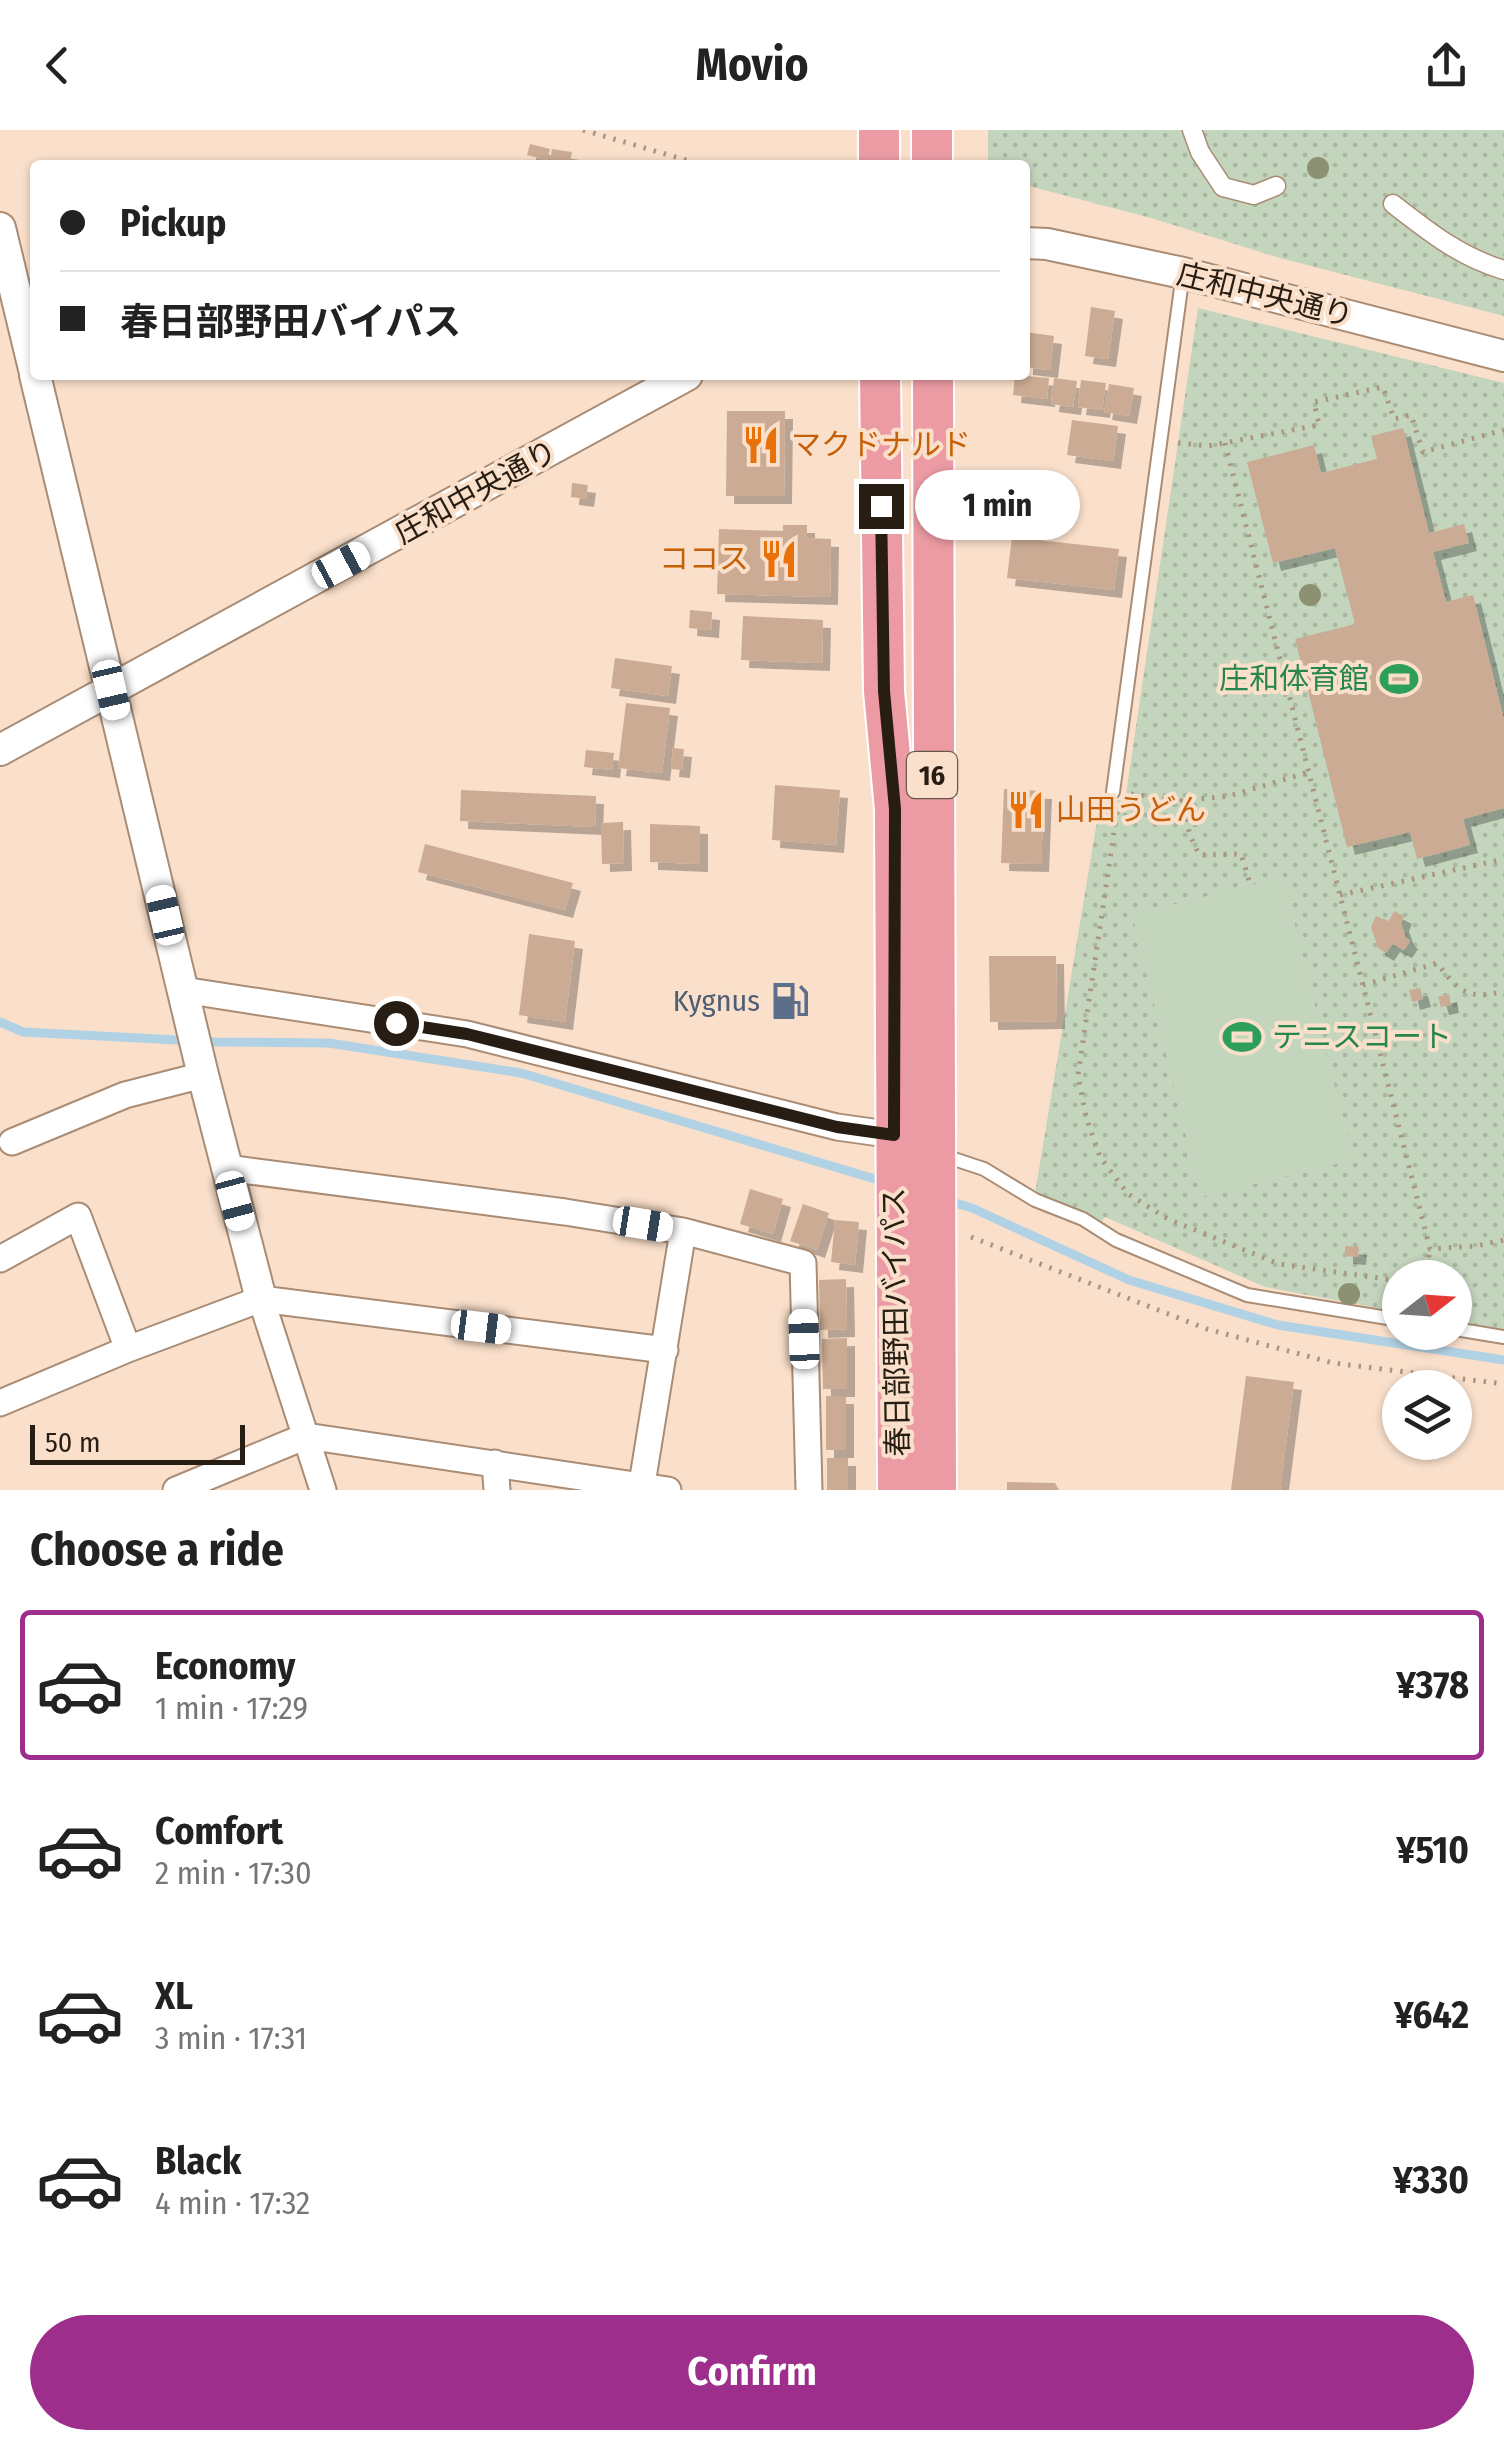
<!DOCTYPE html>
<meta charset="utf-8">
<style>
:root{--surface:#fff;--page:#f2f2f2;--text:#222;--muted:#767676;--line:#e0e0e0;--accent:#9d2e8c}
body{margin:0;font-family:"Fira Sans Condensed","Noto Sans JP",sans-serif;background:var(--page);color:var(--text);height:100vh;display:flex;flex-direction:column;font-size:38px;white-space:nowrap}
*{box-sizing:border-box;margin:0}
p{font-size:32px;color:var(--muted)}
.icon{flex:none;width:55px;height:55px;fill:none;stroke:currentColor;stroke-width:2;stroke-linecap:round;stroke-linejoin:round}
.map{position:relative;height:1360px;overflow:hidden}
.side{display:flex;flex-direction:column;background:var(--surface);flex:1}
.side>*{flex:none}
.banner{position:absolute;left:30px;top:30px;width:1000px;height:220px;border-radius:10px;box-shadow:0 2px 8px #0004;display:grid;align-content:center;height:220px;padding:0 30px;background:var(--surface)}
.needle{width:65px;rotate:73deg}
.controls{position:absolute;left:1382px;top:1130px;display:grid;gap:20px}
.controls a{display:grid;place-items:center;width:90px;height:90px;border-radius:50%;background:var(--surface);box-shadow:0 2px 8px #0004;font-size:50px}
.scale{position:absolute;left:30px;bottom:25px;width:215px;box-sizing:border-box;padding-left:10px;border:5px solid #281d13;border-top:0;font-size:28px;line-height:35px;white-space:nowrap;color:#281d13;-webkit-text-stroke:8px #fae0cb;paint-order:stroke}
.end{position:absolute;width:45px;height:45px;margin:-22px;border:12px solid #281d13;background:#fff;box-shadow:0 0 0 5px #fff}
.from{border-radius:50%}
.bubble{position:absolute;height:70px;border-radius:35px;background:var(--surface);box-shadow:0 2px 8px #0004;font-size:32px;font-weight:700;line-height:70px;text-align:center}
.car{position:absolute;width:30px;height:60px;margin:-30px -15px;border-radius:12px;box-shadow:0 0 8px 2px #0007;background:linear-gradient(#fff 24%,#345 0 40%,#fff 0 76%,#345 0 86%,#fff 0)}
.banner b{display:flex;align-items:center;gap:35px;height:95px;font-size:38px}
.banner b+b{border-top:2px solid var(--line)}
.banner i{width:25px;height:25px;background:var(--text)}
ul{padding:0;list-style:none}
li{display:flex;align-items:center;gap:30px;height:150px;margin:0 20px 15px;padding:0 10px;border:5px solid transparent;border-radius:10px}
li div{flex:1}
li b{display:block;font-size:38px}
li em{font-style:normal;font-weight:700}
li.selected{border-color:var(--accent)}
li>.icon{width:90px;height:90px;stroke-width:1.5}
h2{padding:0 30px;font-size:45px;line-height:120px}
.action{display:flex;gap:20px;margin-top:auto;padding:20px 30px}
.action a{flex:1;height:115px;border-radius:60px;background:var(--accent);color:#fff;font-size:40px;font-weight:700;line-height:115px;text-align:center}
header{display:flex;justify-content:space-between;align-items:center;height:130px;padding:0 30px;background:var(--surface);font-size:45px;font-weight:700}
.map>svg:first-child{display:block}
.park{fill:url(#park-dots)}
.pitch{fill:#c4d5bd}
.lines{fill:none;stroke-linecap:round;stroke-linejoin:round}
.stream{stroke:#b1d1e4;stroke-width:9}
.building{fill:#cbab93;filter:url(#shadow)}
.service-casing{stroke:#aa8c74;stroke-width:16}
.pedestrian-casing{stroke:#aa8c74;stroke-width:21}
.minor-casing{stroke:#aa8c74;stroke-width:29}
.tertiary-casing{stroke:#aa8c74;stroke-width:34}
.trunk-casing{stroke:#fff;stroke-width:44}
.path{stroke:#a99584;stroke-width:5;stroke-dasharray:2.5 8;stroke-linecap:butt}
.service{stroke:#fff;stroke-width:12}
.pedestrian{stroke:#fff;stroke-width:18}
.minor{stroke:#fff;stroke-width:25}
.tertiary{stroke:#fff;stroke-width:30}
.trunk{stroke:#ec9ba4;stroke-width:40}
.tree{fill:#8d9171}
.route{stroke:#281d13;stroke-width:12}
.labels{text-anchor:middle;stroke-width:8;stroke-linejoin:round;paint-order:stroke}
.shield{fill:#fae0cb;stroke:#67584a;stroke-width:2.5}
.shield-label{font-size:28px;font-weight:bold;fill:#281d13}
.street-label{font-size:30px;fill:#281d13;stroke:#fae0cb}
.food-label{font-size:30px;fill:#c56008;stroke:#fae0cb;text-anchor:start}
.leisure-label{font-size:30px;fill:#27864d;stroke:#fae0cb;text-anchor:end}
.service-label{font-size:30px;fill:#4e5e75;stroke:#fae0cb;text-anchor:end}
</style>
<header><svg class="icon" aria-label="back" viewBox="0 0 24 24"><path d="M15 5l-7 7 7 7"/></svg>Movio<svg class="icon" aria-label="share" viewBox="0 0 24 24"><path d="M12 15V3M7 8l5-5 5 5M5 13v7h14v-7"/></svg></header>
<div class="map">
<svg width="1504" height="1360" viewBox="0 0 1504 1360">
<defs>
<pattern id="park-dots" width="8" height="8" patternUnits="userSpaceOnUse" patternTransform="scale(2.5)"><rect width="8" height="8" fill="#c4d5bd"/><path d="M2 2h.1M6 6h.1" fill="none" stroke="#a8b6a2" stroke-width="1.8" stroke-linecap="round"/></pattern>
<filter id="shadow"><feDropShadow dx="8" dy="8" stdDeviation="0" flood-color="#0004"/></filter>
</defs>
<rect width="100%" height="100%" fill="#fae0cb"/>
<path class="park" d="M988 0H1504V186L1280 128 1151 88 1025 55V35H988Z
M1198 178 1504 253V1199L1455 1192V1148H1400V1182L1265 1157 1105 1087 1101 1093 1035 1063 1101 667 1125 671Z"/>
<path class="pitch" d="M1283 747 1353 1030 1201 1067 1132 785Z"/>
<g class="lines">
<path class="stream" d="M0 892 23 902 216 912 329 913 521 943 885 1052
M948 1071 972 1078 1129 1150 1278 1195 1504 1230"/>
</g>
<path class="building" d="M530 14 550 19 547 30 527 25Z
M552 19 572 22 570 33 550 30Z
M1091 177 1115 181 1108 229 1085 226Z
M1025 202 1054 206 1050 240 1025 237Z
M1015 245 1049 248 1047 269 1013 265Z
M1054 248 1077 251 1073 277 1051 274Z
M1081 250 1106 253 1102 280 1078 277Z
M1109 254 1134 258 1129 286 1104 282Z
M727 281H785L784 366H726Z
M1072 290 1118 296 1113 331 1067 325Z
M1403 298 1429 403 1464 394 1469 413 1433 422 1446 472 1473 465 1504 590V678L1463 689 1470 715 1417 729 1410 702 1347 717 1295 509 1355 494 1335 418 1273 433 1247 332 1314 315 1321 343 1377 329 1371 306Z
M572 353 588 355 586 369 571 367Z
M783 395H807V408L831 409 830 467 717 464 719 399 783 401Z
M1012 407 1119 419 1114 460 1007 448Z
M690 480 712 482 711 500 689 498Z
M743 486 823 490 822 533 741 530Z
M615 528 672 536 668 566 611 558Z
M626 573 670 578 662 643 618 638Z
M673 618 684 619 682 640 671 639Z
M586 620 614 623 612 640 584 637Z
M775 655 840 660 836 715 772 710Z
M1004 659 1044 661 1041 734 1001 733Z
M461 660 596 666 595 697 460 691Z
M623 692 624 733 602 734 601 693Z
M650 694 700 696V734L650 732Z
M425 714 573 753 565 780 418 742Z
M1394 781 1404 786 1401 793 1406 808 1410 811 1404 820 1392 814 1386 823 1378 818 1371 797 1376 786 1389 791Z
M529 804 575 811 565 892 519 885Z
M989 826H1056L1057 891 990 892Z
M1420 858 1423 869 1412 872 1409 860Z
M1449 864 1451 875 1441 877 1438 867Z
M750 1059 783 1069 773 1104 740 1094Z
M803 1074 829 1083 817 1120 790 1111Z
M835 1090 859 1092 855 1135 831 1132Z
M1345 1116 1359 1117 1358 1127 1345 1126Z
M846 1149 847 1199 820 1200 819 1150Z
M847 1208V1259H823L822 1209Z
M1246 1246 1294 1252 1280 1360H1231Z
M826 1266H846V1320H826Z
M827 1328H848V1360H827Z
M1007 1352 1055 1353 1059 1360H1007Z"/>
<g class="lines">
<g class="service-casing">
<path id="service" d="M1113 662 1183 143
M942 1025 984 1039 1035 1070 1083 1089 1116 1110 1247 1165 1400 1190
M1455 1199 1504 1207"/>
</g>
<g class="pedestrian-casing">
<path id="pedestrian" d="M1192 0 1200 22 1223 57 1254 65 1276 56
M1393 74C1429 102 1460 127 1504 140"/>
</g>
<g class="minor-casing">
<path id="minor" d="M183 860 467 904 837 997 894 1005
M12 1012 125 965 203 945
M227 1038 565 1082 683 1101 641 1360
M683 1101 803 1133 809 1360
M0 1129 78 1086 128 1219
M261 1169 323 1360
M0 1273 128 1219 261 1169 665 1220
M495 1333 497 1360
M176 1360 306 1306 668 1360"/>
</g>
<g class="tertiary-casing">
<path id="tertiary" d="M0 98 35 243
M1025 113 1047 114 1183 143 1504 226
M35 245 203 945 261 1169
M0 620 687 245"/>
</g>
<g class="trunk-casing">
<path id="trunk" d="M879 0V35
M932 0V35
M880 245 884 561 895 679 898 1360
M933 245 936 1360"/>
</g>
<path class="path" d="M583 0 703 35
M1178 313 1208 316 1319 295 1314 272 1383 257 1394 289 1411 285 1423 322 1504 300
M1225 313 1430 1119 1476 1116 1504 1110
M1131 664 1181 671
M1117 682 1078 945 1086 987 1100 1027 1128 1064 1168 1089 1279 1134 1400 1151
M1249 750 1241 724 1199 725 1190 705 1181 671 1229 666 1309 642
M1340 765 1504 729
M1363 855 1437 833C1458 861 1468 871 1504 861
M971 1107 1207 1199 1333 1233 1504 1254
M1425 1148 1430 1119"/>
<use href="#service" class="service"/>
<use href="#pedestrian" class="pedestrian"/>
<use href="#minor" class="minor"/>
<use href="#tertiary" class="tertiary"/>
<use href="#trunk" class="trunk"/>
</g>
<g class="tree">
<circle cx="1318" cy="38" r="11"/>
<circle cx="1310" cy="465" r="11"/>
<circle cx="1349" cy="1164" r="11"/>
</g>
<g class="lines">
<path class="route" d="M396 893 467 904 837 997 894 1005 895 679 884 561 881 376"/>
</g>
<defs>
<g id="restaurant-bare" transform="scale(3)"><path d="M-5-6h1v4h1v-4h1v4h1v-4h1v5L-1.5 .5V6h-2V.5L-5-1ZM5-6V6H3V1.5H1.5Q1.5-4 5-6Z" fill="#e8710a" stroke="#fae0cb" stroke-width="2.5" paint-order="stroke"/></g>
<g id="stadium-bare" transform="scale(3)"><path d="M0-5a6.5 5 0 1 0 0 10a6.5 5 0 1 0 0-10ZM-3.5-1.8h7v3.6h-7Z" fill="#2e9e5b" stroke="#fae0cb" stroke-width="2.5" paint-order="stroke"/></g>
<g id="fuel-bare" transform="scale(3)"><path d="M-5.5-6h7V0h2V4h1.3V-2.5L3-4.5l.8-.8L6-3V5H2.5V1h-1V6h-7ZM-4.2-4.7v3.2H.2V-4.7Z" fill="#5c6f8a" stroke="#fae0cb" stroke-width="2.5" paint-order="stroke"/></g>
</defs>
<g fill-rule="evenodd">
<use href="#restaurant-bare" x="761" y="315"/>
<use href="#restaurant-bare" x="779" y="429"/>
<use href="#stadium-bare" x="1399" y="549"/>
<use href="#restaurant-bare" x="1026" y="680"/>
<use href="#fuel-bare" x="790" y="871"/>
<use href="#stadium-bare" x="1242" y="907"/>
</g>
<g class="labels">
<rect class="shield" x="907" y="622" width="50" height="46" rx="8"/>
<g class="shield-label">
<text x="932" y="655">16</text>
</g>
<g class="street-label">
<text transform="translate(1265 165) rotate(14)" y="10">庄和中央通り</text>
<text transform="translate(476 362) rotate(-29)" y="10">庄和中央通り</text>
<text transform="translate(896 1192) rotate(-91)" y="10">春日部野田バイパス</text>
</g>
<g class="food-label">
<text x="791" y="325">マクドナルド</text>
<text x="749" y="439" text-anchor="end">ココス</text>
<text x="1056" y="690">山田うどん</text>
</g>
<g class="leisure-label">
<text x="1369" y="559">庄和体育館</text>
<text x="1272" y="917" text-anchor="start">テニスコート</text>
</g>
<g class="service-label">
<text x="760" y="881">Kygnus</text>
</g>
</g>
</svg>
<div class="controls">
<a><svg class="needle" viewBox="-14 -14 28 28"><path d="M0-13l5 13h-10z" fill="#e53935"/><path d="M0 13l5-13h-10z" fill="#767676"/></svg></a>
<a><svg class="icon" aria-label="layers" viewBox="0 0 24 24"><path d="M12 4l9 5-9 5-9-5zM3 14l9 5 9-5"/></svg></a>
</div>
<div class="scale">50 m</div>
<i class="end from" style="left:396px;top:893px"></i>
<i class="end" style="left:881px;top:376px"></i>
<div class="bubble" style="left:915px;top:340px;width:165px">1 min</div>
<i class="car" style="left:341px;top:435px;rotate:62deg"></i>
<i class="car" style="left:111px;top:560px;rotate:167deg"></i>
<i class="car" style="left:165px;top:785px;rotate:347deg"></i>
<i class="car" style="left:235px;top:1071px;rotate:165deg"></i>
<i class="car" style="left:643px;top:1094px;rotate:99deg"></i>
<i class="car" style="left:481px;top:1197px;rotate:97deg"></i>
<i class="car" style="left:804px;top:1209px;rotate:358deg"></i>
<div class="banner">
<b><i class="from"></i>Pickup</b>
<b><i></i>春日部野田バイパス</b>
</div>
</div>
<section class="side">
<h2>Choose a ride</h2>
<ul>
<li class="selected"><svg class="icon" aria-label="car" viewBox="0 0 24 24"><path d="M5 17H2v-5l4-1 3-4h7l3 4 3 1v5h-3M9 17h6M6 11h13"/><circle cx="7" cy="17" r="2"/><circle cx="17" cy="17" r="2"/></svg><div><b>Economy</b><p>1 min · 17:29</p></div><em>¥378</em></li>
<li><svg class="icon" aria-label="car" viewBox="0 0 24 24"><path d="M5 17H2v-5l4-1 3-4h7l3 4 3 1v5h-3M9 17h6M6 11h13"/><circle cx="7" cy="17" r="2"/><circle cx="17" cy="17" r="2"/></svg><div><b>Comfort</b><p>2 min · 17:30</p></div><em>¥510</em></li>
<li><svg class="icon" aria-label="car" viewBox="0 0 24 24"><path d="M5 17H2v-5l4-1 3-4h7l3 4 3 1v5h-3M9 17h6M6 11h13"/><circle cx="7" cy="17" r="2"/><circle cx="17" cy="17" r="2"/></svg><div><b>XL</b><p>3 min · 17:31</p></div><em>¥642</em></li>
<li><svg class="icon" aria-label="car" viewBox="0 0 24 24"><path d="M5 17H2v-5l4-1 3-4h7l3 4 3 1v5h-3M9 17h6M6 11h13"/><circle cx="7" cy="17" r="2"/><circle cx="17" cy="17" r="2"/></svg><div><b>Black</b><p>4 min · 17:32</p></div><em>¥330</em></li>
</ul>
<div class="action"><a>Confirm</a></div>
</section>
